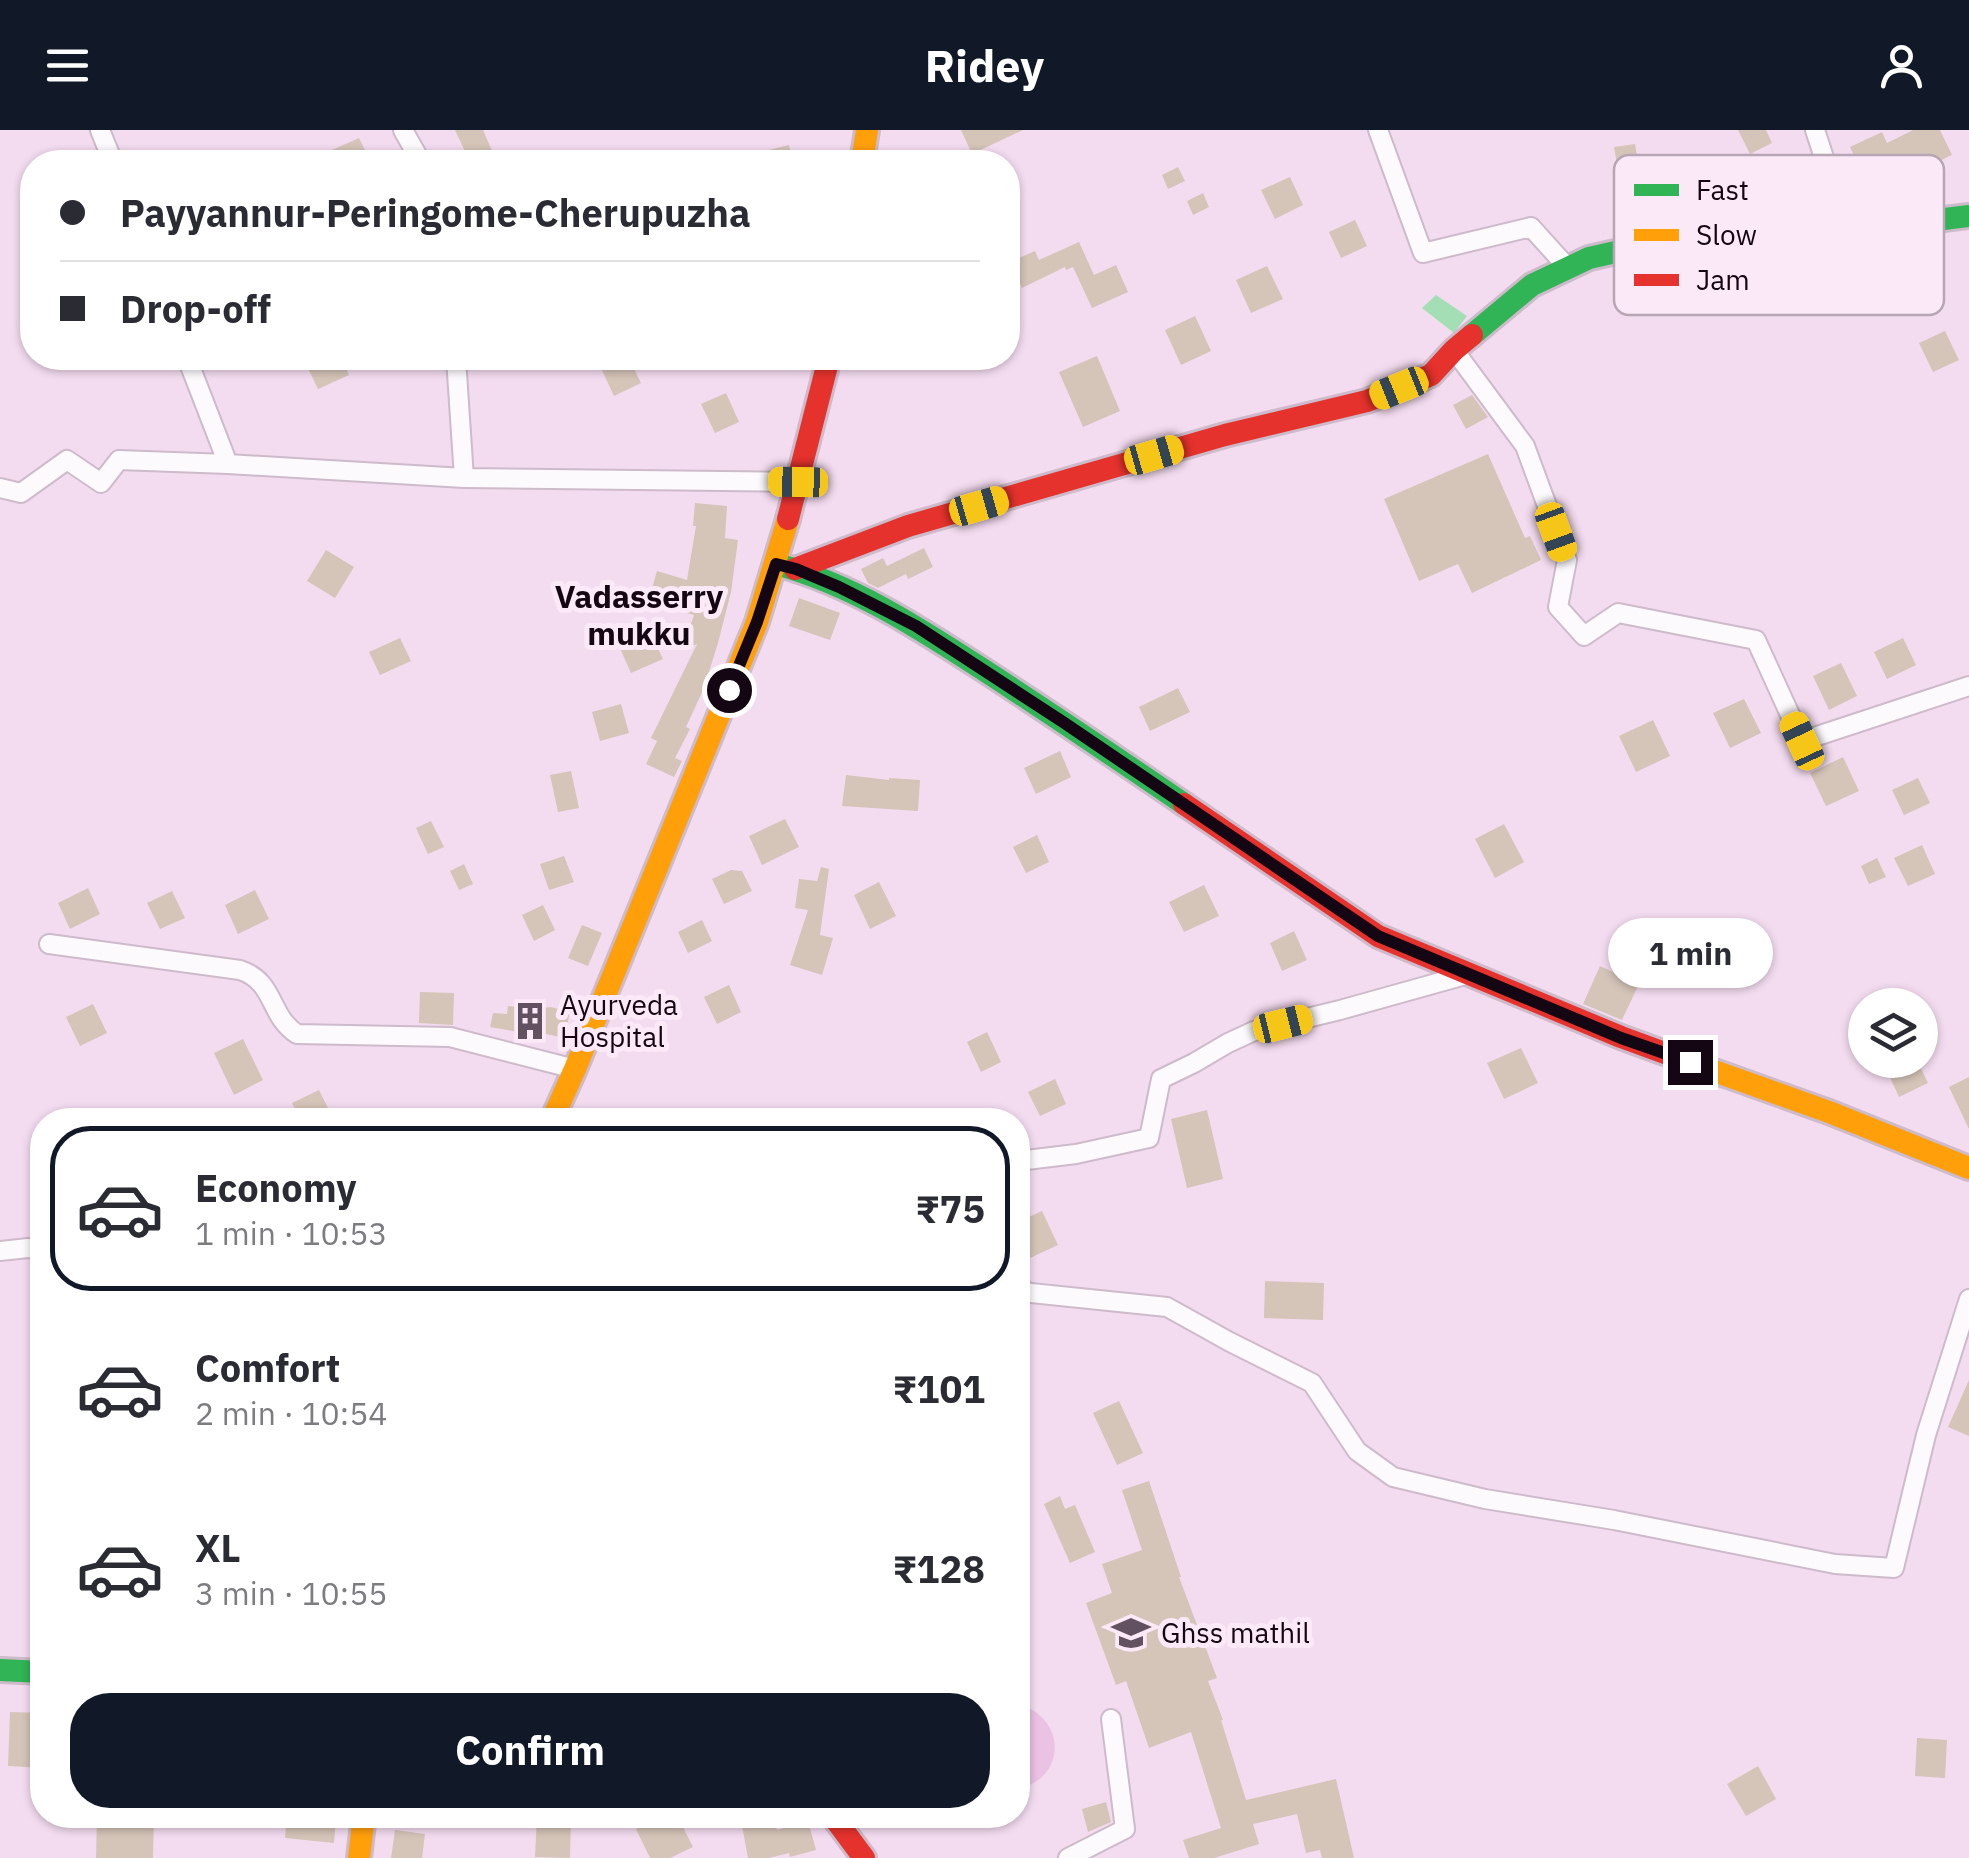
<!DOCTYPE html>
<meta charset="utf-8">
<style>
:root{--surface:#fff;--page:#f2f2f3;--text:#2b2b33;--muted:#7c7c81;--line:#e1e1e2;--accent:#111827}
body{margin:0;font-family:"IBM Plex Sans",sans-serif;background:var(--page);color:var(--text);height:100vh;display:flex;flex-direction:column;font-size:38px;white-space:nowrap}
*{box-sizing:border-box;margin:0}
p{font-size:32px;color:var(--muted)}
.icon{flex:none;width:55px;height:55px;fill:none;stroke:currentColor;stroke-width:2;stroke-linecap:round;stroke-linejoin:round}
.map{position:relative;flex:1;overflow:hidden}
.panel{position:absolute;left:30px;top:978px;width:1000px;height:720px;display:flex;flex-direction:column;background:var(--surface);border-radius:40px;box-shadow:0 2px 8px #0004}
.panel>*{flex:none}
.banner{position:absolute;left:20px;top:20px;width:1000px;height:220px;border-radius:40px;box-shadow:0 2px 8px #0004;display:grid;align-content:center;height:220px;padding:0 40px;background:var(--surface)}
.buttons{position:absolute;left:1848px;top:858px;display:grid;gap:20px}
.buttons a{display:grid;place-items:center;width:90px;height:90px;border-radius:50%;background:var(--surface);box-shadow:0 2px 8px #0004;font-size:50px}
.end{position:absolute;width:45px;height:45px;margin:-22px;border:12px solid #140612;background:#fff;box-shadow:0 0 0 5px #fff}
.from{border-radius:50%}
.bubble{position:absolute;height:70px;border-radius:35px;background:var(--surface);box-shadow:0 2px 8px #0004;font-size:32px;font-weight:700;line-height:70px;text-align:center}
.car{position:absolute;width:30px;height:60px;margin:-30px -15px;border-radius:12px;box-shadow:0 0 8px 2px #0007;background:linear-gradient(#f5c518 24%,#345 0 40%,#f5c518 0 76%,#345 0 86%,#f5c518 0)}
.banner b{display:flex;align-items:center;gap:35px;height:95px;font-size:38px}
.banner b+b{border-top:2px solid var(--line)}
.banner i{width:25px;height:25px;background:var(--text)}
ul{padding:18px 0 0;list-style:none}
li{display:flex;align-items:center;gap:30px;height:165px;margin:0 20px 15px;padding:0 20px;border:5px solid transparent;border-radius:40px}
li div{flex:1}
li b{display:block;font-size:38px}
li em{font-style:normal;font-weight:700}
li.selected{border-color:var(--accent)}
li>.icon{width:90px;height:90px;stroke-width:1.5}
.primary-button{display:flex;gap:20px;margin-top:auto;padding:20px 40px}
.primary-button a{flex:1;height:115px;border-radius:40px;background:var(--accent);color:#fff;font-size:40px;font-weight:700;line-height:115px;text-align:center}
header{display:flex;justify-content:space-between;align-items:center;height:130px;padding:0 40px;background:var(--accent);color:#fff;font-size:45px;font-weight:700}
.map>svg:first-child{display:block}
.green{fill:#eac2e4}
.water{fill:#a4deb5}
.building{fill:#d5c4b8}
.lines{fill:none;stroke-linecap:round;stroke-linejoin:round}
.street-casing{stroke:#cdbaca;stroke-width:22}
.fast-casing{stroke:#cdbaca;stroke-width:28}
.slow-casing{stroke:#cdbaca;stroke-width:28}
.jam-casing{stroke:#cdbaca;stroke-width:28}
.street{stroke:#fdfafd;stroke-width:18}
.fast{stroke:#30b455;stroke-width:22}
.slow{stroke:#ff9f0a;stroke-width:22}
.jam{stroke:#e5322d;stroke-width:22}
.route{stroke:#140612;stroke-width:12}
.labels{text-anchor:middle;stroke-width:10;stroke-linejoin:round;paint-order:stroke}
.poi-label{font-size:28px;fill:#140612;stroke:#fbe9f8;text-anchor:start}
.quarter-label{font-size:32px;font-weight:bold;fill:#140612;stroke:#fbe9f8}
.key{fill:#fbe9f8;stroke:#b6a5b3;stroke-width:2.5}
.key-label{font-size:28px;fill:#140612}
</style>
<header><svg class="icon" aria-label="menu" viewBox="0 0 24 24"><path d="M4 6h16M4 12h16M4 18h16"/></svg>Ridey<svg class="icon" aria-label="person" viewBox="0 0 24 24"><circle cx="12" cy="8" r="4"/><path d="M4 21q1-7 8-7t8 7"/></svg></header>
<div class="map">
<svg width="1969" height="1728" viewBox="0 0 1969 1728">
<rect width="100%" height="100%" fill="#f4dcf0"/>
<path class="green" d="M1018 1574C1066 1587 1068 1648 1018 1659Z"/>
<path class="water" d="M1436 165 1467 186 1454 203 1422 178Z"/>
<path class="building" d="M455 0H483L493 23 470 32Z
M961 0H1023L972 24Z
M1738 0H1766L1772 13 1750 24Z
M1913 0H1940L1952 25 1918 41 1914 33 1867 54 1850 17 1882 2 1887 13Z
M359 8 371 32H338L332 20Z
M1635 14 1643 60 1622 63 1614 17Z
M789 15 793 32H741V27Z
M1178 37 1185 51 1168 59 1162 45Z
M1290 47 1303 75 1275 89 1261 60Z
M1203 63 1209 77 1193 85 1187 71Z
M1355 90 1367 116 1341 128 1329 102Z
M1079 112 1094 145 1116 135 1128 162 1092 178 1073 137 1066 140 1065 137 1022 158 1010 132 1035 121 1039 130Z
M1267 136 1283 169 1251 183 1236 150Z
M1195 186 1211 221 1181 235 1165 200Z
M1945 201 1959 230 1933 242 1919 213Z
M1097 226 1120 281 1083 297 1059 242Z
M303 228H341L349 245 318 259Z
M613 228H629L641 253 614 266 599 234Z
M726 263 739 292 715 303 701 274Z
M1472 265 1488 287 1466 299 1453 275Z
M1488 324 1525 408 1530 406 1541 430 1472 463 1458 434 1419 451 1384 369Z
M695 373 727 376 725 408 738 410 731 462 718 513 704 558 686 597 690 599 675 628 682 631 674 647 646 634 657 611 651 608 697 514 682 520 694 485 648 472 657 441 687 450 696 396H693Z
M924 418 933 437 908 449 906 444 878 458 868 453 861 439 883 428 887 436Z
M326 420 354 437 335 468 307 451Z
M799 468 840 483 830 510 789 496Z
M647 494 663 529 631 543 615 507Z
M400 508 411 531 380 545 369 522Z
M1903 508 1916 535 1887 549 1874 522Z
M1841 533 1857 566 1829 580 1813 546Z
M1178 558 1190 582 1150 601 1139 577Z
M1744 569 1761 603 1730 618 1713 583Z
M621 574 629 603 600 611 592 582Z
M1653 590 1670 626 1636 642 1619 606Z
M1060 621 1071 647 1036 664 1024 638Z
M1843 627 1859 661 1826 676 1810 643Z
M571 641 579 678 558 682 550 645Z
M846 645 889 650V648L920 650 918 681 842 676Z
M1918 648 1930 673 1904 685 1892 660Z
M785 689 799 717 762 735 749 706Z
M431 691 444 717 428 724 416 698Z
M1504 694 1524 732 1495 748 1475 709Z
M1037 705 1049 732 1026 743 1013 717Z
M1922 715 1935 744 1908 756 1894 728Z
M564 726 574 752 549 760 540 734Z
M1877 728 1886 747 1869 754 1861 736Z
M464 734 473 754 459 760 450 741Z
M821 737 829 739 820 805 833 808 822 845 790 835 808 780 795 778 799 749 817 751Z
M731 740 742 741 752 761 724 774 712 749Z
M879 752 896 786 870 799 854 765Z
M1204 755 1219 786 1184 802 1169 772Z
M88 758 100 784 70 799 58 773Z
M255 760 269 789 238 804 225 775Z
M172 761 185 788 160 799 147 773Z
M543 775 555 800 534 811 522 785Z
M702 790 712 811 688 823 678 802Z
M582 795 602 803 588 836 568 828Z
M1294 801 1307 830 1282 841 1270 813Z
M1600 836 1639 854 1622 890 1583 874Z
M729 855 741 882 717 894 704 867Z
M420 862 454 863 453 895 419 893Z
M93 874 107 903 80 916 66 887Z
M508 876 535 879 551 877 570 882 564 908 533 901 529 904 490 897 493 883 507 884Z
M987 902 1001 932 981 942 967 912Z
M243 909 263 950 234 965 214 923Z
M1521 918 1538 953 1504 969 1487 933Z
M1882 930H1917L1928 953 1899 967Z
M1969 947V999L1949 957Z
M1055 949 1066 974 1040 986 1028 962Z
M319 960 334 990H300L292 973Z
M1207 980 1223 1049 1187 1058 1171 989Z
M1042 1081 1058 1115 1030 1128 1018 1101V1092Z
M1265 1151 1324 1153 1323 1190 1264 1188Z
M1969 1250V1306L1948 1297Z
M1119 1271 1143 1323 1117 1335 1093 1283Z
M1149 1351 1181 1447H1179L1217 1548 1208 1551 1223 1590H1221L1246 1670 1336 1649 1354 1728H1322L1320 1720 1306 1723 1297 1684 1253 1694 1259 1714 1214 1728H1189L1183 1710 1221 1698 1191 1602 1149 1618 1126 1551 1116 1555 1086 1473 1112 1463 1102 1434 1142 1420 1122 1360Z
M1060 1366 1065 1379 1075 1375 1095 1422 1070 1433 1044 1374Z
M10 1582 42 1583V1638L8 1636Z
M1917 1608 1947 1610 1945 1648 1915 1646Z
M1758 1636 1776 1669 1746 1686 1727 1654Z
M1106 1672 1111 1692 1088 1702 1082 1679Z
M97 1685H154L153 1728H96Z
M287 1685 336 1689 334 1713 285 1708Z
M537 1685H571L570 1728 535 1727Z
M666 1685H677L693 1717 670 1728H650L636 1699Z
M740 1685H771L777 1700 808 1691 816 1720 790 1727 789 1723 769 1728H748Z
M395 1700 425 1704 422 1728H391Z"/>
<g class="lines">
<g class="street-casing">
<path id="street" d="M100 0 113 32
M403 0 421 32
M1378 0 1423 123 1531 97 1568 138
M1815 0 1848 101
M1454 220 1525 316 1567 430 1558 477 1584 506 1618 483 1756 510 1802 611 1969 556
M187 228 228 334 464 348 797 352
M456 228 464 348
M0 358 21 363 67 330 101 353 119 330 228 334
M49 814 240 840C276 852 268 885 297 904L450 907 575 939
M1018 1031 1076 1024 1149 1008 1161 949 1194 933 1228 913 1254 901 1340 880 1469 844
M0 1121 28 1118 42 1119
M1018 1159 1031 1163 1167 1177 1230 1212 1312 1253 1357 1321 1393 1347 1485 1369 1614 1390 1835 1434 1894 1438 1926 1305 1969 1169
M1018 1541 1019 1540
M1068 1728 1125 1699 1111 1589"/>
</g>
<g class="fast-casing">
<path id="fast" d="M1472 205 1532 155 1589 128 1629 119 1848 101 1969 86
M776 434C855 455 925 502 993 546 1057 588 1121 631 1184 674
M0 1540 42 1542"/>
</g>
<g class="slow-casing">
<path id="slow" d="M862 32 867 0
M1703 937 1829 982 1969 1038
M552 990 575 939 757 492 788 389
M359 1728 364 1685"/>
</g>
<g class="jam-casing">
<path id="jam" d="M788 389 829 228
M795 439 908 396 1225 305 1367 271 1431 245 1454 220 1472 205
M1184 674 1378 806 1621 907 1703 937
M832 1685 864 1728"/>
</g>
<use href="#street" class="street"/>
<use href="#fast" class="fast"/>
<use href="#slow" class="slow"/>
<use href="#jam" class="jam"/>
</g>
<g class="lines">
<path class="route" d="M729 560 757 492 776 434 796 439 839 457 916 496 1063 592 1378 806 1621 908 1690 932"/>
</g>
<defs>
<g id="building-bare" transform="scale(3)"><path d="M-4-6H4V6H1V3H-1V6H-4ZM-2.5-4.3h1.7v1.8h-1.7ZM.8-4.3h1.7v1.8H.8ZM-2.5-1h1.7V.8h-1.7ZM.8-1h1.7V.8H.8Z" fill="#625160" stroke="#fbe9f8" stroke-width="2.5" paint-order="stroke"/></g>
<g id="school-bare" transform="scale(3)"><path d="M0-5L7-2L0 1L-7-2ZM-4 1L0 2.5L4 1V4Q0 6-4 4Z" fill="#625160" stroke="#fbe9f8" stroke-width="2.5" paint-order="stroke"/></g>
</defs>
<g fill-rule="evenodd">
<use href="#building-bare" x="530" y="891"/>
<use href="#school-bare" x="1131" y="1503"/>
</g>
<g class="labels">
<g class="poi-label">
<text x="560" y="885">Ayurveda<tspan x="560" dy="32">Hospital</tspan></text>
<text x="1161" y="1513">Ghss mathil</text>
</g>
<g class="quarter-label">
<text x="639" y="478">Vadasserry<tspan x="639" dy="37">mukku</tspan></text>
</g>
</g>
<rect x="1614" y="25" width="330" height="160" rx="15" class="key"/>
<rect x="1634" y="54" width="45" height="12" fill="#30b455"/>
<rect x="1634" y="99" width="45" height="12" fill="#ff9f0a"/>
<rect x="1634" y="144" width="45" height="12" fill="#e5322d"/>
<g class="key-label">
<text x="1696" y="70">Fast</text>
<text x="1696" y="115">Slow</text>
<text x="1696" y="160">Jam</text>
</g>
</svg>
<div class="buttons">
<a><svg class="icon" aria-label="layers" viewBox="0 0 24 24"><path d="M12 4l9 5-9 5-9-5zM3 14l9 5 9-5"/></svg></a>
</div>
<i class="end from" style="left:729px;top:560px"></i>
<i class="end" style="left:1690px;top:932px"></i>
<div class="bubble" style="left:1608px;top:788px;width:165px">1 min</div>
<i class="car" style="left:1399px;top:258px;rotate:248deg"></i>
<i class="car" style="left:1154px;top:325px;rotate:74deg"></i>
<i class="car" style="left:798px;top:352px;rotate:271deg"></i>
<i class="car" style="left:979px;top:376px;rotate:74deg"></i>
<i class="car" style="left:1556px;top:402px;rotate:160deg"></i>
<i class="car" style="left:1802px;top:611px;rotate:335deg"></i>
<i class="car" style="left:1283px;top:894px;rotate:76deg"></i>
<div class="banner">
<b><i class="from"></i>Payyannur-Peringome-Cherupuzha</b>
<b><i></i>Drop-off</b>
</div>
<section class="panel">
<ul>
<li class="selected"><svg class="icon" aria-label="car" viewBox="0 0 24 24"><path d="M5 17H2v-5l4-1 3-4h7l3 4 3 1v5h-3M9 17h6M6 11h13"/><circle cx="7" cy="17" r="2"/><circle cx="17" cy="17" r="2"/></svg><div><b>Economy</b><p>1 min · 10:53</p></div><em>₹75</em></li>
<li><svg class="icon" aria-label="car" viewBox="0 0 24 24"><path d="M5 17H2v-5l4-1 3-4h7l3 4 3 1v5h-3M9 17h6M6 11h13"/><circle cx="7" cy="17" r="2"/><circle cx="17" cy="17" r="2"/></svg><div><b>Comfort</b><p>2 min · 10:54</p></div><em>₹101</em></li>
<li><svg class="icon" aria-label="car" viewBox="0 0 24 24"><path d="M5 17H2v-5l4-1 3-4h7l3 4 3 1v5h-3M9 17h6M6 11h13"/><circle cx="7" cy="17" r="2"/><circle cx="17" cy="17" r="2"/></svg><div><b>XL</b><p>3 min · 10:55</p></div><em>₹128</em></li>
</ul>
<div class="primary-button"><a>Confirm</a></div>
</section>
</div>
